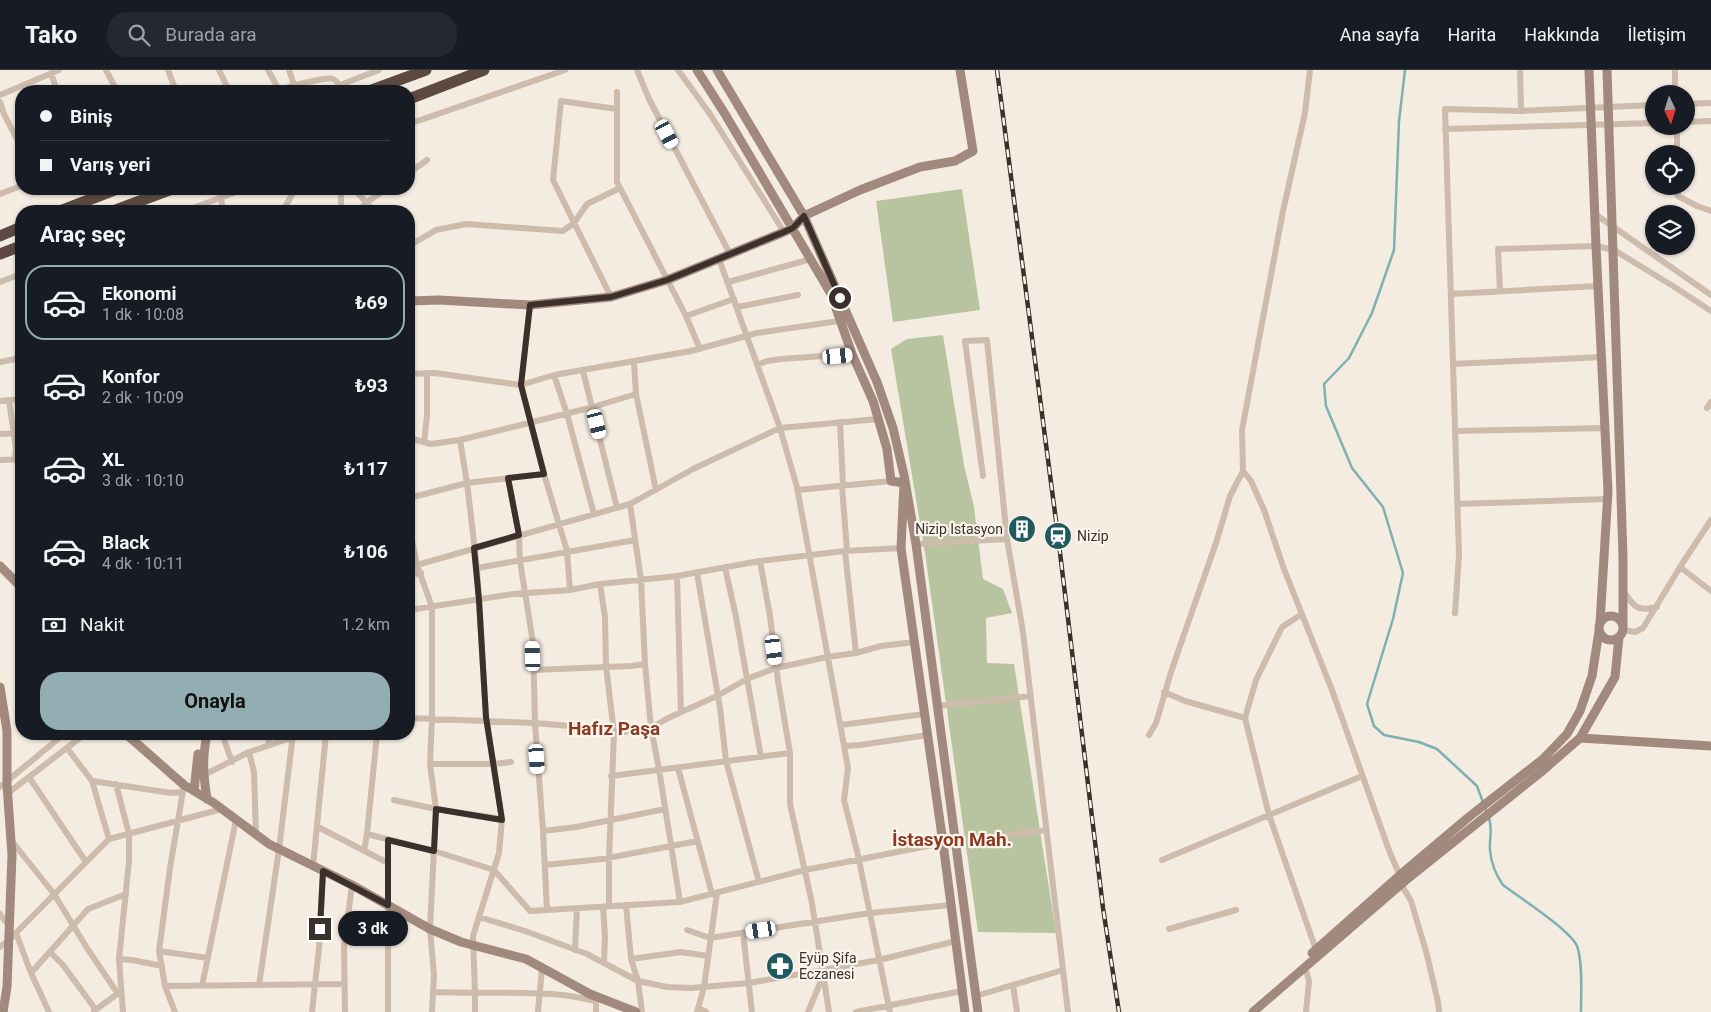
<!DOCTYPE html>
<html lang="tr">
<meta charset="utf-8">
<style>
:root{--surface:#171b24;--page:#242831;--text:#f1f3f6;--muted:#9ea1a6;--line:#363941;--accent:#92aeb2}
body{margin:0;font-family:Roboto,sans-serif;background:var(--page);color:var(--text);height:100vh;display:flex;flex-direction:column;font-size:19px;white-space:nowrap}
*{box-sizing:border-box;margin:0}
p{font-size:16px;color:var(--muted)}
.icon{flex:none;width:28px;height:28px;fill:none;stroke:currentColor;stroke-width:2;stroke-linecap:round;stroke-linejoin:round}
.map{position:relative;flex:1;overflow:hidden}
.drawer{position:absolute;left:15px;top:135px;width:400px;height:535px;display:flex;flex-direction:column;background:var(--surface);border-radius:20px;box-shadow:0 1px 4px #0004}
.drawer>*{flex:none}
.top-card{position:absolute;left:15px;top:15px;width:400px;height:110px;border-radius:20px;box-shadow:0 1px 4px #0004;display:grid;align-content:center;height:110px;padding:0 25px;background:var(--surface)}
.needle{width:32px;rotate:176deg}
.buttons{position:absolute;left:1645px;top:15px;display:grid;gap:10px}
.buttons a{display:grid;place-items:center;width:50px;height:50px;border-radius:50%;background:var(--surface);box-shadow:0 1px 4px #0004;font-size:25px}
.end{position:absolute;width:22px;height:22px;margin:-11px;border:6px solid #3b302b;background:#fff;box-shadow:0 0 0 2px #fff}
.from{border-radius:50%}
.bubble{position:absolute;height:35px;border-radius:18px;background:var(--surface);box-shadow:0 1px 4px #0004;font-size:16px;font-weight:700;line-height:35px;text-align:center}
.car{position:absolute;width:15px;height:30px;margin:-15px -8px;border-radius:6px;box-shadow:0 0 4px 1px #0007;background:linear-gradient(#fff 24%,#345 0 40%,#fff 0 76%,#345 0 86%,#fff 0)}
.top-card b{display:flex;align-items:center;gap:18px;height:48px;font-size:19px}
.top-card b+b{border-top:1px solid var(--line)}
.top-card i{width:12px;height:12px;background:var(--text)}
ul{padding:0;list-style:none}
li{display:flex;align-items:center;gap:15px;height:75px;margin:0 10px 8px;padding:0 15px;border:2px solid transparent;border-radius:20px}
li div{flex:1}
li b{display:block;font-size:19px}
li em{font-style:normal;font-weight:700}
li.current{border-color:var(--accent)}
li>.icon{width:45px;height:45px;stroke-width:1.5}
h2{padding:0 25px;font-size:22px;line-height:60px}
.pay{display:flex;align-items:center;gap:12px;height:55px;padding:0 25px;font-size:19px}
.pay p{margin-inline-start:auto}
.cta{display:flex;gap:10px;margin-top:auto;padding:10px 25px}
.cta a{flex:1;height:58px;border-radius:20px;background:var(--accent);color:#111;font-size:20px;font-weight:700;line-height:58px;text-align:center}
header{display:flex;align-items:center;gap:30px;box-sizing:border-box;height:70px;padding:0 25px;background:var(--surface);border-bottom:1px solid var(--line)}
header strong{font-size:24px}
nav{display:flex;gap:28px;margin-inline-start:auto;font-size:18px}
.search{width:350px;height:45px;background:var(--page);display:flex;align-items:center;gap:12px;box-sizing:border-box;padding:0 18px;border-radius:20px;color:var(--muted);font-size:19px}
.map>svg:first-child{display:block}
.green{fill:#b8c4a0}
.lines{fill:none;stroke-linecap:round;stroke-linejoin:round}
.stream{stroke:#7fb0b2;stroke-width:2.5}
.street{stroke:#cdbbac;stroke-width:6}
.secondary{stroke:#a18a7d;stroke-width:9}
.highway{stroke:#5c4a42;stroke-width:11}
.rail-casing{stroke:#3b302b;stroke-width:4.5}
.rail{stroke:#fbf5ee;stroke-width:2.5;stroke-dasharray:8;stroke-linecap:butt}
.route{stroke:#3b302b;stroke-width:6}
.labels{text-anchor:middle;stroke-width:4.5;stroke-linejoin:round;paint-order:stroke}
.poi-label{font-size:14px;fill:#3b302b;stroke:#fbf5ee;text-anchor:start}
.district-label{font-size:19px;font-weight:bold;fill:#8c3b22;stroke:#fbf5ee}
</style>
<header>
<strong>Tako</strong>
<div class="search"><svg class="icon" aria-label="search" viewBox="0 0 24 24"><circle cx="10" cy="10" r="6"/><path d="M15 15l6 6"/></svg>Burada ara</div>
<nav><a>Ana sayfa</a><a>Harita</a><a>Hakkında</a><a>İletişim</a></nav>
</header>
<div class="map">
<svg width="1711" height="942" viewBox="0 0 1711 942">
<rect width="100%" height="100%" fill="#f4ebe1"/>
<path class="green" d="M962 119 980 240 893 252 876 131Z
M943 265 964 395 974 437 983 509 1003 519 1012 543 986 548 987 593 1014 594 1056 863 978 862 925 483 891 279 907 269Z"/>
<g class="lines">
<path class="stream" d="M1405 0 1399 51 1394 180 1372 243 1349 288 1324 314 1326 336 1352 398 1383 437 1403 503 1393 549 1367 634 1374 656 1384 665 1419 672 1437 679 1477 716 1487 743
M1489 748C1493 760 1489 768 1490 780 1491 793 1496 805 1503 815 1519 827 1570 860 1577 876 1583 892 1581 925 1581 942"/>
<path class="street" d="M106 0 117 21
M168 0 176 21
M219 0 229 21
M268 0 279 20
M289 0 294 15
M637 0 649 29 730 184
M678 0 710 44 784 162
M1520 0 1521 41
M1675 0V24
M51 3 57 21
M340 15 379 0
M277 21C284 18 326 6 333 9 338 11 340 16 341 21
M617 22V112L686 246 700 279
M0 25 59 0
M0 32 4 44 21 77
M1686 34 1711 33
M1686 52 1711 51
M409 54 565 0
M1677 56V84
M1445 59 1654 53
M409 103 427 90
M1678 116V126L1697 136 1711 141
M354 119 374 141
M0 124 21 116
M221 128 223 141
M185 141 244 119
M283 141 295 119
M341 141V119
M359 141 366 133 386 119
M1595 144 1711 225
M409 176 436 160 466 154 563 161 574 153 587 134 620 118
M719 189 780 358 797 417 848 698 844 730 858 785 890 942
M0 212 21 204
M728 212 811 189
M1500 221 1498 179 1596 176 1614 180 1673 216 1711 241
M1451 224 1598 216
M611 227 553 110 561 31 617 39
M530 235 521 315 544 404 567 481 570 520
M737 237 798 225
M686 246 734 229
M409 268 411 304
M0 292 21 288
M634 292 636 324 656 420
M1453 294 1602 287
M757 295 767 291 781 289 852 284
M583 301 617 438
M409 304 435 303 521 315 554 305 691 281 757 263 839 251
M554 305 567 344 594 444
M0 331 21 329
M9 331 16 378 15 390
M1707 338 1711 332
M840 352 843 415
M1456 361 1605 358
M0 364 21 363
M409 368 431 374 460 370 593 337 636 324
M460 370 467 413 477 498 486 647 502 749 499 783 473 866 475 924V942
M424 372 427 346V303
M0 390 21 389
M1243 401 1251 411 1264 440 1284 499 1332 620 1390 783 1401 808V814L1411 831 1426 881 1438 932 1439 942
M983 406 965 271 987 270 1007 469 1023 562 1068 942
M508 408 519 465 520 491 533 573 535 653 543 761 547 840
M842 416 847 481
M797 420 891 411
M409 428 467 413 544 404
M630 434 641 510 645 594 651 658 659 699 680 832
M1458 434 1608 429
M409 456 417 495 432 537V648L430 694 436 739 430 859 434 905 432 942
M916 474 1007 469
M845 481 856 583
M760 491 770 546 778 611 790 683V734L812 833 829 942
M417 495 630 434 693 399 780 358 878 349
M725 497 736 547 761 687
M1680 497 1711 521
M477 498 635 470
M697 503 720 638 726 691 759 812
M409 504 421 503
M677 506 681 642
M600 514 605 547 606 596 614 663 609 788V836
M1624 522C1634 537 1638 542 1657 537
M409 540 513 524 570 520 600 514 677 506 760 491 845 481 901 478
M1455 543 1459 485 1445 39 1521 41 1654 35
M1302 544 1282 557 1256 610 1245 648 1269 745 1316 880
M1623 560 1635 562 1643 558 1680 497 1711 450
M534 600 631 596 645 594
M1164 622 1185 631 1245 648
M937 636 1031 626
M409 648 535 653 604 659 614 663 651 658 668 648 717 626 747 609 776 598 827 587 856 583 881 576 915 572
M841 655 924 644
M200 664 201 665
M222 664 232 692
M268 664 269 674
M1149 665 1156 653 1172 599 1216 473 1230 426 1243 401 1242 360 1283 141 1305 43 1310 0
M845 676 860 675 928 665
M67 678 92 711 109 769
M249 682 254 702 256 764
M430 694H493L511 692
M678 698 712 824
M204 705 249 682 302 664
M611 706 790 683
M29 707 86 792
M92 711 171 723 183 722
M116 714 129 764V791L119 889 123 942
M0 717 64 664
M8 723 85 664
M394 730 436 739 502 749
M318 757 388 793
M543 761 576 757 665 739
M367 764 434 781 494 800 530 841 680 832 805 800 943 773 1047 760
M11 770 54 824 87 878 118 924
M364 781 367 764 377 664
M1162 790 1362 706
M545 795 602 789 698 771
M313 796 326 664
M626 835 631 889 638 911 642 942
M603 837 605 866 604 893
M0 844 10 857
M479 847 525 861 587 884 638 911 667 917 691 918 749 913 879 890 956 871
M1169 859 1236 840
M687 860 710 868 870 843 951 835
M16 863 31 903 49 942
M743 863 752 942
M0 877 9 870 109 769 222 739
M575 880 577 838
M159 881 208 888
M50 882 63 895 96 940
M119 889 132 890 162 896
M631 889 681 882 708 886
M1305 897 1309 911 1306 942
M31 903 88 839 126 824
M259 915 279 779 293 664
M1013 915 1017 942
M165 916 343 914
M202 916 236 750
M433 922C476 924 519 921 562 925 573 926 585 929 596 931
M976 926 1063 900
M698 938 706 942
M94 941 120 922
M175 942 165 916 159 881 170 798 184 715
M312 942 319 878 323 801
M345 942 344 876 352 815
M388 942V770
M538 942 542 898
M596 942V928
M697 942 704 917 717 823
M808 942 823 906
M856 942 962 921"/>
<path class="secondary" d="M697 0 725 44 831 224 852 284 873 331 887 379 891 411 904 413 901 478 943 773 965 942
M717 0 804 146 877 312 893 358 904 405 916 474 978 942
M1589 0 1596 176 1608 421 1600 553
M1607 0 1623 487V556
M409 231 439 230 530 235 611 227 667 210 784 162 793 158 804 146 860 120 920 97 955 91 973 81 960 0
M0 496 21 517
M1599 558a12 12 0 1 1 24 0a12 12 0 1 1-24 0Z
M0 617 7 661V715L12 785 7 917 3 942
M126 664 184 715 214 733 269 774 352 815 430 859 461 872 526 889 590 924 636 942
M207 664C202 690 203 703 207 729
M1580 668 1711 676
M194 721 198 684
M1312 883 1400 805 1470 746 1543 689 1567 664 1580 641 1592 606 1599 561
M1253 942 1406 810 1541 702 1580 668 1615 607 1619 567"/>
<path class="highway" d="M369 21 426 0
M409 29 484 0
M60 141 117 119
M113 141 172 119
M0 166 21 157
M0 184 21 176"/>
<g class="rail-casing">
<path id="rail" d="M997 0 1058 466 1103 838 1119 942"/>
</g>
<use href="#rail" class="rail"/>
</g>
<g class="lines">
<path class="route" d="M320 859 323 801 388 835V770L434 781 436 739 502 750 486 647 479 530 474 478 519 465 508 408 544 404 521 315 530 235 611 227 667 210 784 162 793 158 804 146 840 228"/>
</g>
<defs>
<g id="building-disc" transform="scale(1.4375)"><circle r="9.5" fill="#1f5a5e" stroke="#fbf5ee"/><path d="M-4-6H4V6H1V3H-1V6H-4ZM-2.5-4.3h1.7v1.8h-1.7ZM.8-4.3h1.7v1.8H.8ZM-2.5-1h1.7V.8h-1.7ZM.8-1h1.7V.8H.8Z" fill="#fff"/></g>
<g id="station-disc" transform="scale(1.4375)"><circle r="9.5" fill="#1f5a5e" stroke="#fbf5ee"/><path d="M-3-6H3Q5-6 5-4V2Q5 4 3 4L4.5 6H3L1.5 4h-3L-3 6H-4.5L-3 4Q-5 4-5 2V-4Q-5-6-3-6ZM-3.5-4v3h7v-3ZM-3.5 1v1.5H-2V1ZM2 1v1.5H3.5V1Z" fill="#fff"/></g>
<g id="pharmacy-disc" transform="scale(1.4375)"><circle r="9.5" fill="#1f5a5e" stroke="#fbf5ee"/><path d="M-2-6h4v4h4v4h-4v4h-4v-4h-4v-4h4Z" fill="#fff"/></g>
</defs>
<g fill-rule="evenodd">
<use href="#building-disc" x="1022" y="459"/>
<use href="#station-disc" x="1058" y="466"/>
<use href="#pharmacy-disc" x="780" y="896"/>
</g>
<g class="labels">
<g class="poi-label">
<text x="1003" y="464" text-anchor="end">Nizip Istasyon</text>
<text x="1077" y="471">Nizip</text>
<text x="799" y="893">Eyüp Şifa<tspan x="799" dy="16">Eczanesi</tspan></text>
</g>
<g class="district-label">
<text x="614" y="665">Hafız Paşa</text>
<text x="952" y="776">İstasyon Mah.</text>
</g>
</g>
</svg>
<div class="buttons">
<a><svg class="needle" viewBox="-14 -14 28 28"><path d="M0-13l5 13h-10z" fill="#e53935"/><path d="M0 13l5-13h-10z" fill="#9ea1a6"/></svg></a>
<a><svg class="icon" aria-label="locate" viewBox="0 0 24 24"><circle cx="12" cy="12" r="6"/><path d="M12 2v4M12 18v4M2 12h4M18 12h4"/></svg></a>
<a><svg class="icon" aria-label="layers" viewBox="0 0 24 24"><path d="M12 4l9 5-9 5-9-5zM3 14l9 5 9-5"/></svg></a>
</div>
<i class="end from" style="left:840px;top:228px"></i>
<i class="end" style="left:320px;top:859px"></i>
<div class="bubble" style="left:338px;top:841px;width:70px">3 dk</div>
<i class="car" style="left:667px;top:64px;rotate:152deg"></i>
<i class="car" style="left:838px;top:286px;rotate:85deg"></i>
<i class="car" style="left:597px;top:354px;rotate:166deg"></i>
<i class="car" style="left:774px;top:580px;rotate:173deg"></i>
<i class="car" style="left:533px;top:586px;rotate:358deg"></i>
<i class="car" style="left:537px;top:689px;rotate:176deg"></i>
<i class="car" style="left:761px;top:860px;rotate:261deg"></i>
<div class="top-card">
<b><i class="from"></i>Biniş</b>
<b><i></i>Varış yeri</b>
</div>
<section class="drawer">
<h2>Araç seç</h2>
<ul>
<li class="current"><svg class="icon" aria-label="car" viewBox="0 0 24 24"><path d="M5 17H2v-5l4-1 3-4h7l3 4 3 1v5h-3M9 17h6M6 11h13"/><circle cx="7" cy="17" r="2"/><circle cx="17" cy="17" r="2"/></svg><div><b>Ekonomi</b><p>1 dk · 10:08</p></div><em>₺69</em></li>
<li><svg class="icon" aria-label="car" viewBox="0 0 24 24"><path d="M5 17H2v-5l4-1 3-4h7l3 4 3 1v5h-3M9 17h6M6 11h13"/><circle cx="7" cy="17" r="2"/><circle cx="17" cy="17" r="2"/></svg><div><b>Konfor</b><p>2 dk · 10:09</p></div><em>₺93</em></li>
<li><svg class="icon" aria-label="car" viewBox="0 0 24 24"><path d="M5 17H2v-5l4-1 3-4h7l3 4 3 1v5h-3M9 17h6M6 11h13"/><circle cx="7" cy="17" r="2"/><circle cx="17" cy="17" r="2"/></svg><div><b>XL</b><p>3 dk · 10:10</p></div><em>₺117</em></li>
<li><svg class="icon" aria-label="car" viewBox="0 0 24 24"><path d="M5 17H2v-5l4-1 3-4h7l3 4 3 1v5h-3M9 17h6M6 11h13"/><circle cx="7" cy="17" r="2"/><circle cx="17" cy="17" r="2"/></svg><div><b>Black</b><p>4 dk · 10:11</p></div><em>₺106</em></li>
</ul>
<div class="pay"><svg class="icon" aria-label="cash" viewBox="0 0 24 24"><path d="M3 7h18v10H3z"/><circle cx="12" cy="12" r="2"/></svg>Nakit<p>1.2 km</p></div>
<div class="cta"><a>Onayla</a></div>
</section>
</div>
